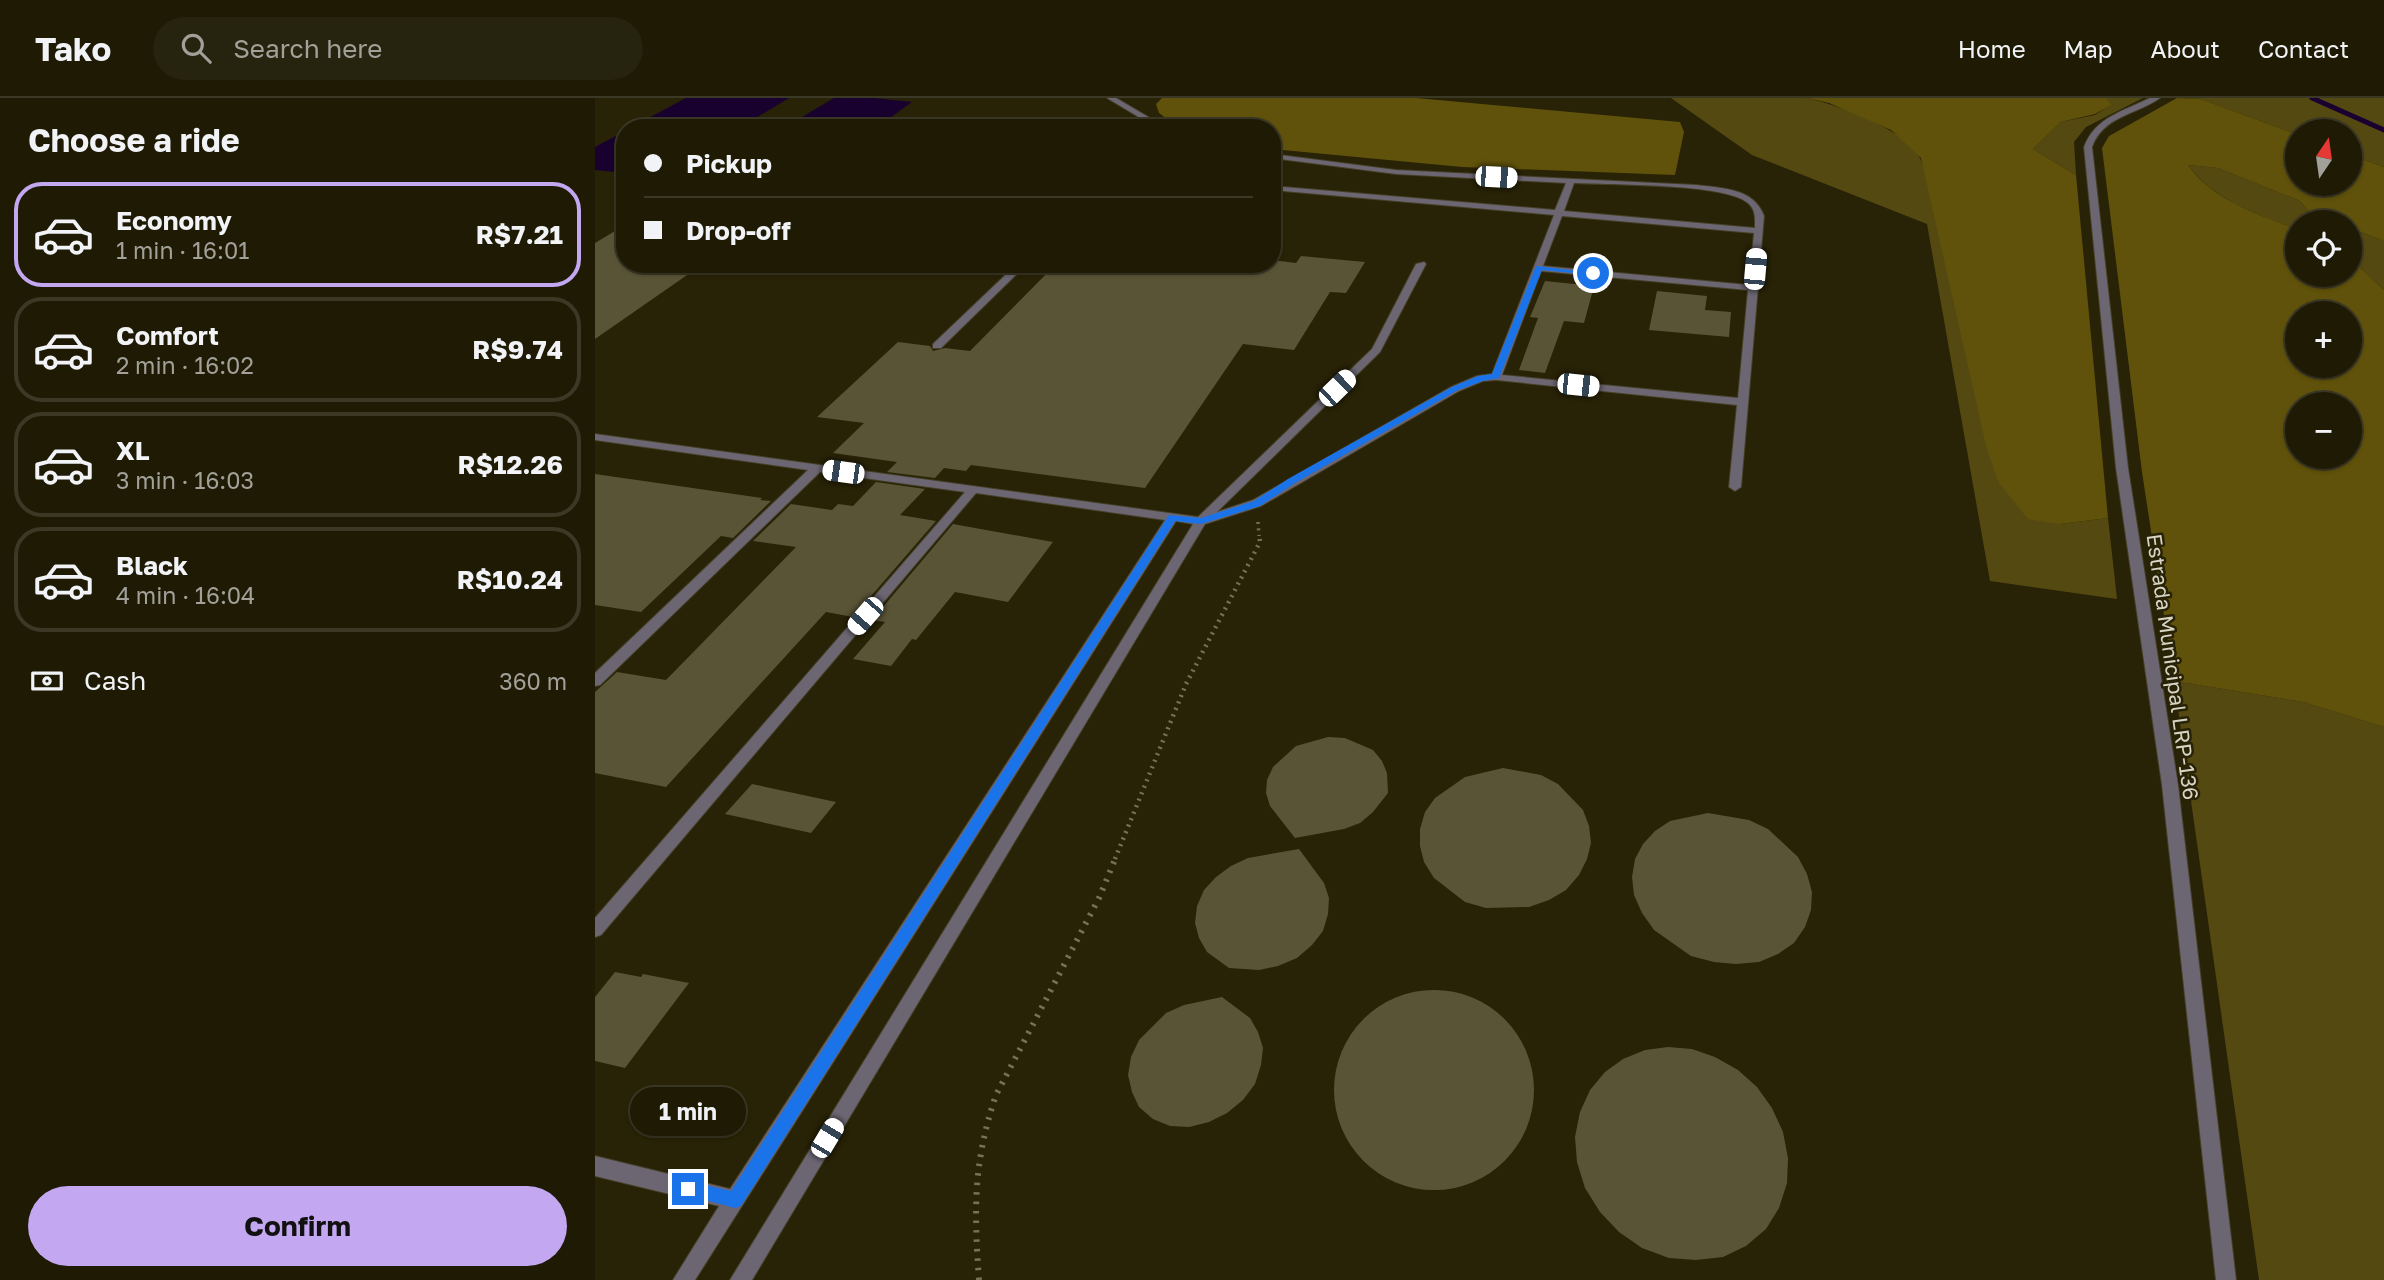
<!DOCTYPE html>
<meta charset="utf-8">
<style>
:root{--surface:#1e1a04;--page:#26230e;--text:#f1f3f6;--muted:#a1a19a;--line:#3c3826;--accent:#c4a7f1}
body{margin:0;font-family:"Golos Text",sans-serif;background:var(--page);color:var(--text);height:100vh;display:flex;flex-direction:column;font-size:26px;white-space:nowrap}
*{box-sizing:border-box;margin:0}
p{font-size:23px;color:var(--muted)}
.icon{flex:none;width:38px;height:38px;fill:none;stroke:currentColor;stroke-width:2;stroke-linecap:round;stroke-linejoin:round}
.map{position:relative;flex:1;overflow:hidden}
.drawer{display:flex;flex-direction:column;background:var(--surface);width:595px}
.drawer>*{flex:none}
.banner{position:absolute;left:21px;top:21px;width:665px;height:154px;border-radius:28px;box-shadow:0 2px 5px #0004,0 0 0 2px var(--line);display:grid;align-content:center;height:154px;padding:0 28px;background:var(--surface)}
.needle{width:46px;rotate:13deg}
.buttons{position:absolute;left:1690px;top:21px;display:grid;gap:14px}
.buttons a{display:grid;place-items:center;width:77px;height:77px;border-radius:50%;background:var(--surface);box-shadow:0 2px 5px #0004,0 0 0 2px var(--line);font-size:35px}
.end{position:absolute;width:32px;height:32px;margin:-16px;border:9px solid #1a73e8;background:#fff;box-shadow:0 0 0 4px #fff}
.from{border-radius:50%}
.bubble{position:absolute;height:49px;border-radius:24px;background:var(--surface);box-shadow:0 2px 5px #0004,0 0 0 2px var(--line);font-size:23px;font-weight:700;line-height:49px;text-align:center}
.car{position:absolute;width:21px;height:42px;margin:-21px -10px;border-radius:9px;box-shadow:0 0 5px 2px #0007;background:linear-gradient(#fff 24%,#345 0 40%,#fff 0 76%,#345 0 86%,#fff 0)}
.banner b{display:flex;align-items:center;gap:24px;height:66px;font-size:26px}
.banner b+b{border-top:2px solid var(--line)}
.banner i{width:18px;height:18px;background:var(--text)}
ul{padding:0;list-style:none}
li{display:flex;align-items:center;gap:21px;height:105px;margin:0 14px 10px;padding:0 14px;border:4px solid var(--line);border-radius:28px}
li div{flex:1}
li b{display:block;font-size:26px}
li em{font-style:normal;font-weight:700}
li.current{border-color:var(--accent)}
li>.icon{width:63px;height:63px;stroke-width:1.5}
h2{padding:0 28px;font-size:32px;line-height:84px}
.pay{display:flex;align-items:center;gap:18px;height:77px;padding:0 28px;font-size:26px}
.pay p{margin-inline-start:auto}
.action{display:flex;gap:14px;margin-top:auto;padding:14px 28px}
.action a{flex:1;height:80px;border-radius:42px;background:var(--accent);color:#111;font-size:28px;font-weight:700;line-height:80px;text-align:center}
header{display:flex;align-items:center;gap:42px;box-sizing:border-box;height:98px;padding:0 35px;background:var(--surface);border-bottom:2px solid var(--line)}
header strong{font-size:33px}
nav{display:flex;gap:38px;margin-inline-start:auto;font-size:24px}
.search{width:490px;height:63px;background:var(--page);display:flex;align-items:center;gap:18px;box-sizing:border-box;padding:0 24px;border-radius:38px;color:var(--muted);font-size:26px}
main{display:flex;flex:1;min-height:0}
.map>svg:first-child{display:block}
.green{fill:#554912}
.forest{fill:#60520a;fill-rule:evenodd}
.water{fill:#19012f}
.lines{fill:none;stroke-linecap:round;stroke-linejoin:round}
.stream{stroke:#19012f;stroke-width:5}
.building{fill:#5a5437}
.service-casing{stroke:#443f25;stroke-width:2}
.minor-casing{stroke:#443f25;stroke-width:2}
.path-far2{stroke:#76715a;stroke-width:3.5;stroke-dasharray:2 4.5;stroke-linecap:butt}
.path-far1{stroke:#76715a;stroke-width:4.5;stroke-dasharray:2 5;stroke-linecap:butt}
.path{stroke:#76715a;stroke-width:6;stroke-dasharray:2.5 7;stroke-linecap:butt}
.service{fill:#6b6672;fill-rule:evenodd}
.minor{fill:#6b6672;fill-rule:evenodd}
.route{fill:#1a73e8}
.labels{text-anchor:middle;stroke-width:5;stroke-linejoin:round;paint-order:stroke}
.street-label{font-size:21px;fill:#d9d5c5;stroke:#282206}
</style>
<header>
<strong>Tako</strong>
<div class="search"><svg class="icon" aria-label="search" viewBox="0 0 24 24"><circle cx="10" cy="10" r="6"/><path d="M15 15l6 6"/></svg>Search here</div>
<nav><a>Home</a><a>Map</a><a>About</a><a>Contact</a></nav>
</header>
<main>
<section class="drawer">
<h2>Choose a ride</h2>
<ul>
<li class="current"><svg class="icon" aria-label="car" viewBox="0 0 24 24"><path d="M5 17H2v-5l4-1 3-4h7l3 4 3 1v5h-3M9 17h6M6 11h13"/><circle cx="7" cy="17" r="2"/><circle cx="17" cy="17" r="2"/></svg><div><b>Economy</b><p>1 min · 16:01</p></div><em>R$7.21</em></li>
<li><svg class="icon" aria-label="car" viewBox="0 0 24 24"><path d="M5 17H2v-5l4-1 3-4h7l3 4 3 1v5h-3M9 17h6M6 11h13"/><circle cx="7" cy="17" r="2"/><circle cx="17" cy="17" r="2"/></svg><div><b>Comfort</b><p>2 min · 16:02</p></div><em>R$9.74</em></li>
<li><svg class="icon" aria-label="car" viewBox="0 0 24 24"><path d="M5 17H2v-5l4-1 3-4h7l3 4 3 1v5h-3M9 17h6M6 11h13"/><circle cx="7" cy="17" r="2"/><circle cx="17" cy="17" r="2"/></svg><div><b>XL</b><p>3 min · 16:03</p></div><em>R$12.26</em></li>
<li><svg class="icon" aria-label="car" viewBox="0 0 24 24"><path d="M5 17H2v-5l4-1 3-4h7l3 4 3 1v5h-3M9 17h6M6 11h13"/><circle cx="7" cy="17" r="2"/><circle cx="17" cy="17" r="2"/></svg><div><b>Black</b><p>4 min · 16:04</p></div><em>R$10.24</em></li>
</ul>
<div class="pay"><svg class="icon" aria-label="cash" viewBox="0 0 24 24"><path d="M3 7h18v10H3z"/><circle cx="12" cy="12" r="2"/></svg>Cash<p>360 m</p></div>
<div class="action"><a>Confirm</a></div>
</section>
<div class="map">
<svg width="1789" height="1182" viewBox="0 0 1789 1182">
<rect width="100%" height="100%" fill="#282206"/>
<path class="green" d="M1076 0H1212C1243 7 1313 32 1326 62 1329 69 1330 77 1332 84L1465 426 1513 420 1522 501 1395 483 1332 126 1157 57Z
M1512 0H1548L1491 29 1479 44 1481 77 1438 51 1466 24 1500 17 1515 7Z
M1583 0H1789V69L1755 57V33H1703V37L1606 1Z
M1593 67 1623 70 1705 103 1716 116 1739 124H1703V132C1664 117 1618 102 1593 67Z
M1755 130 1789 143V192L1755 160Z
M1579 583 1708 604 1789 629V1182H1664Z"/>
<path class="forest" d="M567 0H821L1085 24 1089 34 1080 77 867 69 677 51V30H584L564 15 561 6Z
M1212 0H1512L1516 7 1500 16 1466 24 1438 51 1481 77 1513 420 1465 426 1433 421 1404 385 1392 352 1326 60 1296 32 1234 5Z
M1582 0 1606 1 1703 37V86H1755V57L1789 69V143L1755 130V124H1739L1716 116 1705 103 1623 70 1593 67C1617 102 1665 117 1703 132V177H1755V160L1789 192V629L1708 604 1579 583 1547 374 1507 50 1514 38ZM1703 215H1755V268H1703ZM1703 306H1755V359H1703Z"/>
<path class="water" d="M91 0H194L144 30H35Z
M239 0H279L317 4 281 30 192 28Z
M30 33V75L0 72V49Z"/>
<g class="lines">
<path class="stream" d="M1717 0 1789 32"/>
</g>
<path class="building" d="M30 127V166H108L0 241V145Z
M706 158 770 164 751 195 735 194 699 252 648 246 550 390 376 367 371 373 349 370 340 380 292 374 302 364 238 355 269 325 222 319 303 244 335 248 338 253 350 250 375 253 461 166H677V162L701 165Z
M950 183 999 188 989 225 969 223 950 275 924 272 943 220 935 219Z
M1062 193 1112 198 1110 212 1136 214 1134 239 1054 232Z
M0 376 167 400 165 402 176 403 138 440 126 438 46 514 0 507Z
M281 384 330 391 305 417 341 423 258 519 231 514 71 689 0 675V594L22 574 71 582 201 449 158 443 196 406 237 412 243 406 258 408Z
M358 426 458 444 413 504 360 494 321 542 317 541 296 568 258 561 290 524 277 522Z
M733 639 750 640 778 652 787 663 792 675 793 695 778 714 765 725 749 731 700 740 675 708 671 695 672 682 678 669 701 648Z
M908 670 946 677 963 686 988 712 994 728 996 745 992 761 984 777 971 792 954 802 934 809 891 810 870 804 839 780 829 764 825 748V731L830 714 840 700 870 679Z
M157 686 241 704 216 735 130 716Z
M1113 715 1154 722 1173 731 1203 759 1212 776 1217 794 1216 812 1210 829 1199 845 1183 856 1164 864 1141 866 1119 864 1096 858 1059 832 1047 815 1039 797 1037 779 1040 761 1048 746 1060 733 1075 723Z
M704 751 729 785 734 800 733 816 728 833 717 847 702 860 683 868 664 872 634 870 612 854 604 840 600 825 602 808 609 792 621 779 636 768 653 760Z
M20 874 46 879 48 876 94 885 30 970 0 963V899Z
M739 992a100 100 0 1 1 200 0a100 100 0 1 1-200 0Z
M627 899 655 920 663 934 668 950 666 967 660 986 648 1002 632 1015 614 1024 594 1029 575 1028 558 1021 544 1009 537 994 533 977 536 959 544 942 571 915 589 907Z
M1073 949 1097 951 1120 959 1143 972 1162 989 1177 1010 1188 1034 1193 1060 1192 1085 1184 1110 1171 1131 1151 1148 1128 1159 1101 1162 1074 1160 1047 1150 1024 1134 1005 1114 990 1090 982 1064 980 1039 985 1014 995 992 1010 974 1028 961 1050 952Z"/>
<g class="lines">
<g class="service-casing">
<path id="service" d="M512 0H521L572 30H562Z
M677 56 801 72 1101 87C1127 90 1159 90 1169 118L1146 389 1140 393 1134 389 1142 307 901 282 888 283 864 293 666 408 610 426 157 1182H135L598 426 581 423 100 1182H78L124 1108 0 1078V1058L135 1091 570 422 381 395 6 837 0 839V820L370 394 225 374 5 587 0 588V575L213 372 0 342V336L603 419 777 251 821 166 829 164 831 166 785 254 622 414 658 402 856 289 882 278 897 276 959 117 677 92V88L960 112 971 85 801 76 677 60ZM979 85C1014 87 1130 85 1153 105 1161 112 1160 121 1160 130L969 113ZM967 118 1159 135 1154 187 948 168ZM946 173 1153 192 1143 300 907 277Z
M422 166H432L346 250H338V246Z"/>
</g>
<g class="minor-casing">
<path id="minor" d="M1555 0H1565C1541 17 1508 18 1497 49L1533 370 1583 687 1641 1182H1621L1567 687 1521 370 1489 49C1500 19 1529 13 1555 0Z"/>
</g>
<path class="path-far2" d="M663 424 664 438"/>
<path class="path-far1" d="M520 761 591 586 665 444 664 436"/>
<path class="path" d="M384 1182C379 1112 378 1065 401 997L504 800 521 759"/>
<use href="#service" class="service"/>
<use href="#minor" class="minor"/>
</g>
<path class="route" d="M941 168 1001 175 998 177 947 172 904 280 888 283 863 292 700 385 665 408 606 426 580 423 146 1108 140 1110 88 1096 85 1091 88 1085 93 1083 136 1093 574 417 606 420 659 403 693 381 857 289 883 278 897 276Z"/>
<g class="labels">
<g class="street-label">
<text transform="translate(1577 569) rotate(82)" y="7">Estrada Municipal LRP-136</text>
</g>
</g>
</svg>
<div class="buttons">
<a><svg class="needle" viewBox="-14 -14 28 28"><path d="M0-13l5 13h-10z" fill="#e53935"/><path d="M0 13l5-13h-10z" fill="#a1a19a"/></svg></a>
<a><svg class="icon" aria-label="locate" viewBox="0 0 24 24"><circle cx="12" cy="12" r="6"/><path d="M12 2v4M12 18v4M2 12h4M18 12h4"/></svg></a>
<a>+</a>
<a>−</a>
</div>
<i class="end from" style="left:998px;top:175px"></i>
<i class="end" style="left:93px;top:1091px"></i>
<div class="bubble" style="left:35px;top:989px;width:116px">1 min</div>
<i class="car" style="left:901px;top:79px;rotate:93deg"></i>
<i class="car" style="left:1160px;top:171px;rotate:5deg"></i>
<i class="car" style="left:983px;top:287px;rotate:96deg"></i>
<i class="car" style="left:742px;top:290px;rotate:46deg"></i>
<i class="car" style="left:248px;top:374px;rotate:278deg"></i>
<i class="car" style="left:270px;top:518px;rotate:221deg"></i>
<i class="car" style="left:232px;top:1040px;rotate:31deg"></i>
<div class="banner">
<b><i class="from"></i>Pickup</b>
<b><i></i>Drop-off</b>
</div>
</div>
</main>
